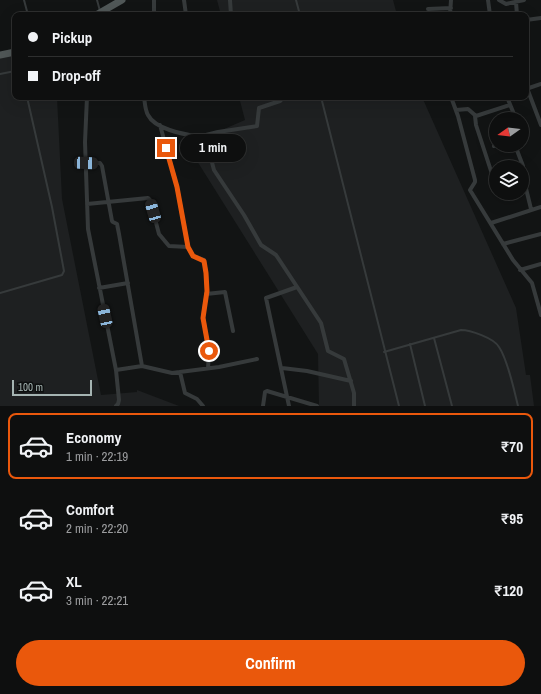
<!DOCTYPE html>
<meta charset="utf-8">
<style>
:root{--surface:#0e0f0f;--page:#171818;--text:#f1f3f6;--muted:#9b9c9e;--line:#2e2f2f;--accent:#ea580c}
body{margin:0;font-family:"Archivo Narrow",sans-serif;background:var(--page);color:var(--text);height:100vh;display:flex;flex-direction:column;font-size:15px;white-space:nowrap}
*{box-sizing:border-box;margin:0}
p{font-size:13px;color:var(--muted)}
.icon{flex:none;width:22px;height:22px;fill:none;stroke:currentColor;stroke-width:2;stroke-linecap:round;stroke-linejoin:round}
.map{position:relative;height:406px;overflow:hidden}
.sheet{display:flex;flex-direction:column;background:var(--surface);flex:1}
.sheet>*{flex:none}
.hud{position:absolute;left:12px;top:12px;width:517px;height:88px;border-radius:8px;box-shadow:0 4px 16px #0002,0 0 0 1px var(--line);display:grid;align-content:center;height:88px;padding:0 16px;background:var(--surface)}
.needle{width:26px;rotate:256deg}
.buttons{position:absolute;left:489px;top:112px;display:grid;gap:8px}
.buttons a{display:grid;place-items:center;width:40px;height:40px;border-radius:50%;background:var(--surface);box-shadow:0 4px 16px #0002,0 0 0 1px var(--line);font-size:20px}
.scale{position:absolute;left:12px;bottom:10px;width:80px;box-sizing:border-box;padding-left:4px;border:2px solid #a5b4b2;border-top:0;font-size:11px;line-height:14px;white-space:nowrap;color:#a5b4b2;-webkit-text-stroke:3px #0d0f0f;paint-order:stroke}
.end{position:absolute;width:18px;height:18px;margin:-9px;border:5px solid #ea580c;background:#fff;box-shadow:0 0 0 2px #fff}
.from{border-radius:50%}
.bubble{position:absolute;height:28px;border-radius:14px;background:var(--surface);box-shadow:0 4px 16px #0002,0 0 0 1px var(--line);font-size:13px;font-weight:700;line-height:28px;text-align:center}
.car{position:absolute;width:12px;height:24px;margin:-12px -6px;border-radius:5px;box-shadow:0 0 3px 1px #0007;background:linear-gradient(#222 24%,#8ab4d8 0 40%,#222 0 76%,#8ab4d8 0 86%,#222 0)}
.hud b{display:flex;align-items:center;gap:14px;height:38px;font-size:15px}
.hud b+b{border-top:1px solid var(--line)}
.hud i{width:10px;height:10px;background:var(--text)}
ul{padding:7px 0 0;list-style:none}
li{display:flex;align-items:center;gap:12px;height:66px;margin:0 8px 6px;padding:0 8px;border:2px solid transparent;border-radius:8px}
li div{flex:1}
li b{display:block;font-size:15px}
li em{font-style:normal;font-weight:700}
li.on{border-color:var(--accent)}
li>.icon{width:36px;height:36px;stroke-width:1.5}
.cta{display:flex;gap:8px;margin-top:auto;padding:8px 16px}
.cta a{flex:1;height:46px;border-radius:24px;background:var(--accent);color:#fff;font-size:16px;font-weight:700;line-height:46px;text-align:center}
.map>svg:first-child{display:block}
.built{fill:#1e2021}
.lines{fill:none;stroke-linecap:round;stroke-linejoin:round}
.lane{stroke:#363a3b;stroke-width:2}
.street{stroke:#363a3b;stroke-width:4}
.primary{stroke:#505757;stroke-width:7}
.route{stroke:#ea580c;stroke-width:5}
</style>
<div class="map">
<svg width="541" height="406" viewBox="0 0 541 406">
<rect width="100%" height="100%" fill="#121414"/>
<path class="built" d="M217 0H393L397 15H221Z
M15 50V97H57L62 199 101 395 137 392V390L179 406H0V55Z
M239 97H422L516 308 526 375H530L534 406H319L318 354 187 145 245 120Z"/>
<g class="lines">
<path class="lane" d="M24 0 28 15
M97 0 100 11
M296 0 300 15
M0 74 15 71
M321 97 399 406
M0 293 62 275 64 271 52 207 27 97
M434 338 452 406
M410 344 425 406
M384 352 461 330C470 330 494 338 499 347 508 360 514 390 518 406"/>
<path class="street" d="M184 0 186 15
M230 0 231 15
M488 0 490 15
M499 0 506 4 524 0
M516 2 517 15
M428 9 451 8
M154 15V0
M450 15 451 0
M526 20 541 18
M527 88 541 125
M526 89 541 84
M87 97 85 142 88 229 116 370 142 366 172 373 219 367 257 359
M144 97C145 103 145 110 148 115 156 131 190 135 205 138
M280 97 281 100 280 101 259 108 257 126 218 132 206 135V140L214 170 244 215 261 245 276 255 321 323 328 351 344 359 354 393V406
M451 97 458 116 475 180V182L470 190 513 260 532 283 541 315
M507 97 516 119
M456 110 468 109 476 116 510 105
M475 116 476 125 492 174
M160 125 177 187 188 247
M522 131V135
M515 145 523 166 522 168
M494 146 496 145
M86 163H100L102 166 112 221 113 222 117 224 119 234 142 366
M522 172 531 209
M87 204 148 198 150 200 159 234 169 246 188 247 193 256 204 260 206 273 207 291 203 316 209 353 208 368
M491 223 541 207
M503 244 541 234
M520 270 541 264
M99 288 128 283
M206 294 225 292 233 331
M282 368 307 371 351 381
M116 370 119 400 118 404 116 406
M180 372 185 393 197 399 203 406
M263 406 265 392 267 391 317 406
M289 406 266 298 297 287"/>
<path class="primary" d="M96 15 122 0
M0 55 15 52"/>
</g>
<g class="lines">
<path class="route" d="M166 148 177 187 188 247 193 256 204 261 206 273 207 291 203 318 209 351"/>
</g>
</svg>
<div class="buttons">
<a><svg class="needle" viewBox="-14 -14 28 28"><path d="M0-13l5 13h-10z" fill="#e53935"/><path d="M0 13l5-13h-10z" fill="#9b9c9e"/></svg></a>
<a><svg class="icon" aria-label="layers" viewBox="0 0 24 24"><path d="M12 4l9 5-9 5-9-5zM3 14l9 5 9-5"/></svg></a>
</div>
<div class="scale">100 m</div>
<i class="end from" style="left:209px;top:351px"></i>
<i class="end" style="left:166px;top:148px"></i>
<div class="bubble" style="left:180px;top:134px;width:66px">1 min</div>
<i class="car" style="left:86px;top:163px;rotate:92deg"></i>
<i class="car" style="left:153px;top:211px;rotate:344deg"></i>
<i class="car" style="left:105px;top:316px;rotate:348deg"></i>
<div class="hud">
<b><i class="from"></i>Pickup</b>
<b><i></i>Drop-off</b>
</div>
</div>
<section class="sheet">
<ul>
<li class="on"><svg class="icon" aria-label="car" viewBox="0 0 24 24"><path d="M5 17H2v-5l4-1 3-4h7l3 4 3 1v5h-3M9 17h6M6 11h13"/><circle cx="7" cy="17" r="2"/><circle cx="17" cy="17" r="2"/></svg><div><b>Economy</b><p>1 min · 22:19</p></div><em>₹70</em></li>
<li><svg class="icon" aria-label="car" viewBox="0 0 24 24"><path d="M5 17H2v-5l4-1 3-4h7l3 4 3 1v5h-3M9 17h6M6 11h13"/><circle cx="7" cy="17" r="2"/><circle cx="17" cy="17" r="2"/></svg><div><b>Comfort</b><p>2 min · 22:20</p></div><em>₹95</em></li>
<li><svg class="icon" aria-label="car" viewBox="0 0 24 24"><path d="M5 17H2v-5l4-1 3-4h7l3 4 3 1v5h-3M9 17h6M6 11h13"/><circle cx="7" cy="17" r="2"/><circle cx="17" cy="17" r="2"/></svg><div><b>XL</b><p>3 min · 22:21</p></div><em>₹120</em></li>
</ul>
<div class="cta"><a>Confirm</a></div>
</section>
